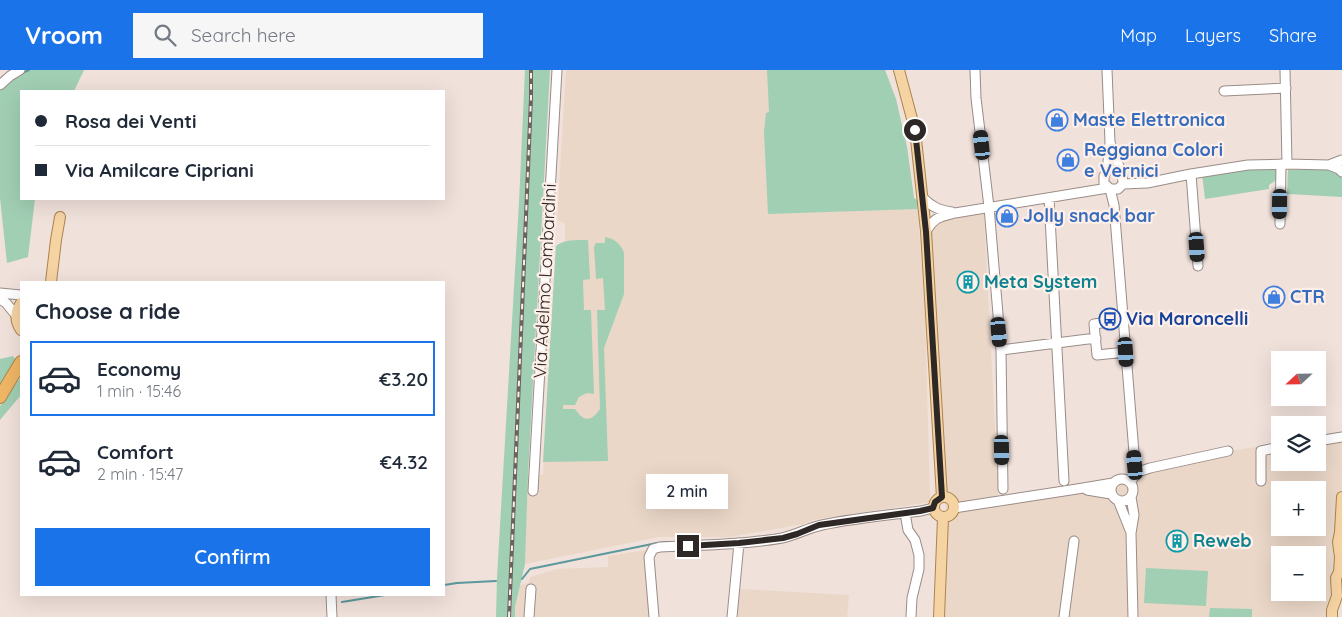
<!DOCTYPE html>
<meta charset="utf-8">
<style>
:root{--surface:#fff;--page:#f6f6f7;--text:#1f2937;--muted:#747a83;--line:#e0e1e3;--accent:#1a73e8}
body{margin:0;font-family:Quicksand,sans-serif;background:var(--page);color:var(--text);height:100vh;display:flex;flex-direction:column;font-size:19px;white-space:nowrap}
*{box-sizing:border-box;margin:0}
p{font-size:16px;color:var(--muted)}
.icon{flex:none;width:28px;height:28px;fill:none;stroke:currentColor;stroke-width:2;stroke-linecap:round;stroke-linejoin:round}
.map{position:relative;flex:1;overflow:hidden}
.side{position:absolute;left:20px;top:211px;width:425px;height:315px;display:flex;flex-direction:column;background:var(--surface);border-radius:0px;box-shadow:0 5px 20px #0002}
.side>*{flex:none}
.top-card{position:absolute;left:20px;top:20px;width:425px;height:110px;border-radius:0px;box-shadow:0 5px 20px #0002;display:grid;align-content:center;height:110px;padding:0 15px;background:var(--surface)}
.needle{width:32px;rotate:248deg}
.fabs{position:absolute;left:1271px;top:281px;display:grid;gap:10px}
.fabs a{display:grid;place-items:center;width:55px;height:55px;border-radius:0px;background:var(--surface);box-shadow:0 5px 20px #0002;font-size:25px}
.end{position:absolute;width:22px;height:22px;margin:-11px;border:6px solid #2d2725;background:#fff;box-shadow:0 0 0 2px #fff}
.from{border-radius:50%}
.bubble{position:absolute;height:35px;border-radius:0px;background:var(--surface);box-shadow:0 5px 20px #0002;font-size:16px;font-weight:600;line-height:35px;text-align:center}
.car{position:absolute;width:15px;height:30px;margin:-15px -8px;border-radius:6px;box-shadow:0 0 4px 1px #0007;background:linear-gradient(#222 24%,#8ab4d8 0 40%,#222 0 76%,#8ab4d8 0 86%,#222 0)}
.top-card b{display:flex;align-items:center;gap:18px;height:48px;font-size:19px}
.top-card b+b{border-top:1px solid var(--line)}
.top-card i{width:12px;height:12px;background:var(--text)}
ul{padding:0;list-style:none}
li{display:flex;align-items:center;gap:15px;height:75px;margin:0 10px 8px;padding:0 5px;border:2px solid transparent;border-radius:0px}
li div{flex:1}
li b{display:block;font-size:19px}
li em{font-style:normal;font-weight:600}
li.current{border-color:var(--accent)}
li>.icon{width:45px;height:45px;stroke-width:1.5}
h2{padding:0 15px;font-size:22px;line-height:60px}
.primary-button{display:flex;gap:10px;margin-top:auto;padding:10px 15px}
.primary-button a{flex:1;height:58px;border-radius:0px;background:var(--accent);color:#fff;font-size:20px;font-weight:600;line-height:58px;text-align:center}
header{display:flex;align-items:center;gap:30px;box-sizing:border-box;height:70px;padding:0 25px;background:var(--accent);color:#fff}
header strong{font-size:24px}
nav{display:flex;gap:28px;margin-inline-start:auto;font-size:18px}
.search{width:350px;height:45px;background:var(--page);display:flex;align-items:center;gap:12px;box-sizing:border-box;padding:0 18px;border-radius:0px;color:var(--muted);font-size:19px}
.map>svg:first-child{display:block}
.industrial{fill:#ead7c8;fill-rule:evenodd}
.green{fill:#a1cfb4}
.lines{fill:none;stroke-linecap:round;stroke-linejoin:round}
.stream{stroke:#5b999d;stroke-width:2}
.minor-casing{stroke:#9a8c87;stroke-width:11}
.major-casing{stroke:#ab844f;stroke-width:12}
.highway-casing{stroke:#ab844f;stroke-width:14}
.minor{stroke:#fff;stroke-width:9}
.major{stroke:#f5d3a3;stroke-width:10}
.highway{stroke:#efb665;stroke-width:12}
.rail-casing{stroke:#6b615e;stroke-width:4}
.rail{stroke:#feefe9;stroke-width:2;stroke-dasharray:5.5;stroke-linecap:butt}
.route{stroke:#2d2725;stroke-width:6}
.labels{text-anchor:middle;stroke-width:4.5;stroke-linejoin:round;paint-order:stroke}
.shop-label{font-size:18px;font-weight:bold;fill:#366cbe;stroke:#feefe9;text-anchor:start}
.street-label{font-size:18px;fill:#2d2725;stroke:#feefe9}
.culture-label{font-size:18px;font-weight:bold;fill:#0d838f;stroke:#feefe9;text-anchor:start}
.transit-label{font-size:18px;font-weight:bold;fill:#164399;stroke:#feefe9;text-anchor:start}
</style>
<header>
<strong>Vroom</strong>
<div class="search"><svg class="icon" aria-label="search" viewBox="0 0 24 24"><circle cx="10" cy="10" r="6"/><path d="M15 15l6 6"/></svg>Search here</div>
<nav><a>Map</a><a>Layers</a><a>Share</a></nav>
</header>
<div class="map">
<svg width="1342" height="547" viewBox="0 0 1342 547">
<rect width="100%" height="100%" fill="#f1e1db"/>
<path class="industrial" d="M566 0H885L896 29 907 77 914 128 917 130 925 240 930 432 813 450 804 454 729 467H659L525 494 528 405H543L556 176 565 171V154L557 150Z
M984 143 999 437 1198 387 1228 381 1280 374V392H1318V370L1342 367V425L1334 547H943L947 463 929 166 933 154 940 150ZM1280 420H1318V458H1280ZM1280 485H1318V522H1280Z
M646 480 650 547H515V537L520 515 528 513 531 507 556 499 608 497V486Z
M740 519 849 525 847 547H737Z"/>
<path class="green" d="M25 0H84L74 21H21V129H35L28 187 7 193 0 128V15L16 4Z
M525 0H550L528 405 525 494 515 537V547H496L497 507 519 132Z
M767 0H885L896 29 907 77 914 128 917 130V139L768 144 764 62 766 43 769 42Z
M1266 97H1279L1278 109 1269 115V119L1205 129 1202 104Z
M1288 100C1302 100 1331 96 1342 105V127L1288 124H1287Z
M605 167C615 169 621 174 624 183V224L604 278 608 391 543 392 556 176C565 169 577 170 588 170L590 209 583 210 584 240H591L594 324 587 323 579 327 575 335H563V339H575C584 352 591 352 600 339L597 240H605L603 208 596 209 594 177 596 173H605Z
M13 286 17 292 0 316V289Z
M21 307V325L0 350V336Z
M1146 498 1208 501 1206 536 1144 533Z
M1210 538 1252 539V547H1209Z"/>
<g class="lines">
<path class="stream" d="M22 3 29 0
M522 509 530 499 657 473 666 472H672
M444 515 457 513 496 511
M342 532 385 525"/>
<g class="minor-casing">
<path id="minor" d="M975 0 976 28 989 137 1001 280 1003 419
M1107 0 1110 72 1107 101 1104 106V113L1110 119H1118L1123 114C1124 105 1113 82 1110 72
M1285 0 1287 94
M0 15 10 6 20 0
M1224 21 1286 18
M1329 95 1342 90
M1191 104 1198 196
M1123 114 1147 113 1191 104 1248 95 1287 94 1329 95 1339 99 1342 102
M1110 119 1114 135 1135 395
M923 128C932 137 939 140 952 142
M1049 128 1064 411
M1280 154 1281 94
M926 161C935 147 939 147 955 143L1108 118
M0 223 21 225
M0 229 6 233 16 245
M1124 250 1094 254 1097 285 1126 282
M1001 280 1096 268
M1318 371 1342 367
M1111 420a11 11 0 1 1 22 0a11 11 0 1 1-22 0Z
M1261 411V381L1280 377
M1130 412 1138 402 1150 398 1228 381
M1087 420 1111 424
M533 421 557 0
M1131 427 1134 445 1131 463 1133 547
M1118 430 1130 460
M954 438 1077 419 1113 413
M905 443 908 460 915 470 919 485V499L912 528 911 547
M331 525 332 547
M529 547 531 519
M654 547 649 487 653 479 660 477C700 475 742 475 782 468 796 465 808 458 822 455 854 448 888 445 921 441L933 438
M732 547 739 473
M1064 547 1074 471"/>
</g>
<g class="major-casing">
<path id="major" d="M899 0 915 60 926 161 942 427
M51 212 56 170 60 147
M21 233C15 242 15 251 21 260
M934 437a10 10 0 1 1 20 0a10 10 0 1 1-20 0Z
M939 547 943 448
M1332 547V540L1337 526 1336 508 1339 502 1340 487 1338 472 1340 462 1342 427"/>
</g>
<g class="highway-casing">
<path id="highway" d="M0 327 21 292"/>
</g>
<use href="#minor" class="minor"/>
<use href="#major" class="major"/>
<use href="#highway" class="highway"/>
<g class="rail-casing">
<path id="rail" d="M509 547 531 28V0"/>
</g>
<use href="#rail" class="rail"/>
</g>
<g class="lines">
<path class="route" d="M688 476 739 473 783 468 797 464 819 455 920 441 933 438 935 432 942 427 926 162 915 60"/>
</g>
<defs>
<g id="shop-ring" transform="scale(1.125)"><circle r="9.5" fill="#feefe9" stroke="#3f7fe0" stroke-width="1.5"/><path d="M-5-2.5h2.3a2.7 3.5 0 0 1 5.4 0H5L5.5 6h-11ZM-1.5-2.5h3a1.5 2.3 0 0 0-3 0Z" fill="#3f7fe0"/></g>
<g id="building-ring" transform="scale(1.125)"><circle r="9.5" fill="#feefe9" stroke="#0f9aa8" stroke-width="1.5"/><path d="M-4-6H4V6H1V3H-1V6H-4ZM-2.5-4.3h1.7v1.8h-1.7ZM.8-4.3h1.7v1.8H.8ZM-2.5-1h1.7V.8h-1.7ZM.8-1h1.7V.8H.8Z" fill="#0f9aa8"/></g>
<g id="bus-ring" transform="scale(1.125)"><circle r="9.5" fill="#feefe9" stroke="#1a4fb4" stroke-width="1.5"/><path d="M-5-6H5V4H4V6H2V4H-2V6H-4V4H-5ZM-3.5-4V0h7V-4ZM-3.5 1.2v1.5H-2V1.2ZM2 1.2v1.5H3.5V1.2Z" fill="#1a4fb4"/></g>
</defs>
<g fill-rule="evenodd">
<use href="#shop-ring" x="1057" y="50"/>
<use href="#shop-ring" x="1068" y="90"/>
<use href="#shop-ring" x="1007" y="146"/>
<use href="#building-ring" x="968" y="212"/>
<use href="#shop-ring" x="1274" y="227"/>
<use href="#bus-ring" x="1110" y="249"/>
<use href="#building-ring" x="1177" y="471"/>
</g>
<g class="labels">
<g class="shop-label">
<text x="1073" y="56">Maste Elettronica</text>
<text x="1084" y="86">Reggiana Colori<tspan x="1084" dy="21">e Vernici</tspan></text>
<text x="1023" y="152">Jolly snack bar</text>
<text x="1290" y="233">CTR</text>
</g>
<g class="street-label">
<text transform="translate(545 211) rotate(-87)" y="6">Via Adelmo Lombardini</text>
</g>
<g class="culture-label">
<text x="984" y="218">Meta System</text>
<text x="1193" y="477">Reweb</text>
</g>
<g class="transit-label">
<text x="1126" y="255">Via Maroncelli</text>
</g>
</g>
</svg>
<div class="fabs">
<a><svg class="needle" viewBox="-14 -14 28 28"><path d="M0-13l5 13h-10z" fill="#e53935"/><path d="M0 13l5-13h-10z" fill="#747a83"/></svg></a>
<a><svg class="icon" aria-label="layers" viewBox="0 0 24 24"><path d="M12 4l9 5-9 5-9-5zM3 14l9 5 9-5"/></svg></a>
<a>+</a>
<a>−</a>
</div>
<i class="end from" style="left:915px;top:60px"></i>
<i class="end" style="left:688px;top:476px"></i>
<div class="bubble" style="left:646px;top:404px;width:82px">2 min</div>
<i class="car" style="left:982px;top:75px;rotate:354deg"></i>
<i class="car" style="left:1280px;top:134px;rotate:181deg"></i>
<i class="car" style="left:1197px;top:177px;rotate:176deg"></i>
<i class="car" style="left:999px;top:262px;rotate:175deg"></i>
<i class="car" style="left:1126px;top:282px;rotate:176deg"></i>
<i class="car" style="left:1002px;top:380px;rotate:179deg"></i>
<i class="car" style="left:1135px;top:395px;rotate:355deg"></i>
<div class="top-card">
<b><i class="from"></i>Rosa dei Venti</b>
<b><i></i>Via Amilcare Cipriani</b>
</div>
<section class="side">
<h2>Choose a ride</h2>
<ul>
<li class="current"><svg class="icon" aria-label="car" viewBox="0 0 24 24"><path d="M5 17H2v-5l4-1 3-4h7l3 4 3 1v5h-3M9 17h6M6 11h13"/><circle cx="7" cy="17" r="2"/><circle cx="17" cy="17" r="2"/></svg><div><b>Economy</b><p>1 min · 15:46</p></div><em>€3.20</em></li>
<li><svg class="icon" aria-label="car" viewBox="0 0 24 24"><path d="M5 17H2v-5l4-1 3-4h7l3 4 3 1v5h-3M9 17h6M6 11h13"/><circle cx="7" cy="17" r="2"/><circle cx="17" cy="17" r="2"/></svg><div><b>Comfort</b><p>2 min · 15:47</p></div><em>€4.32</em></li>
</ul>
<div class="primary-button"><a>Confirm</a></div>
</section>
</div>
